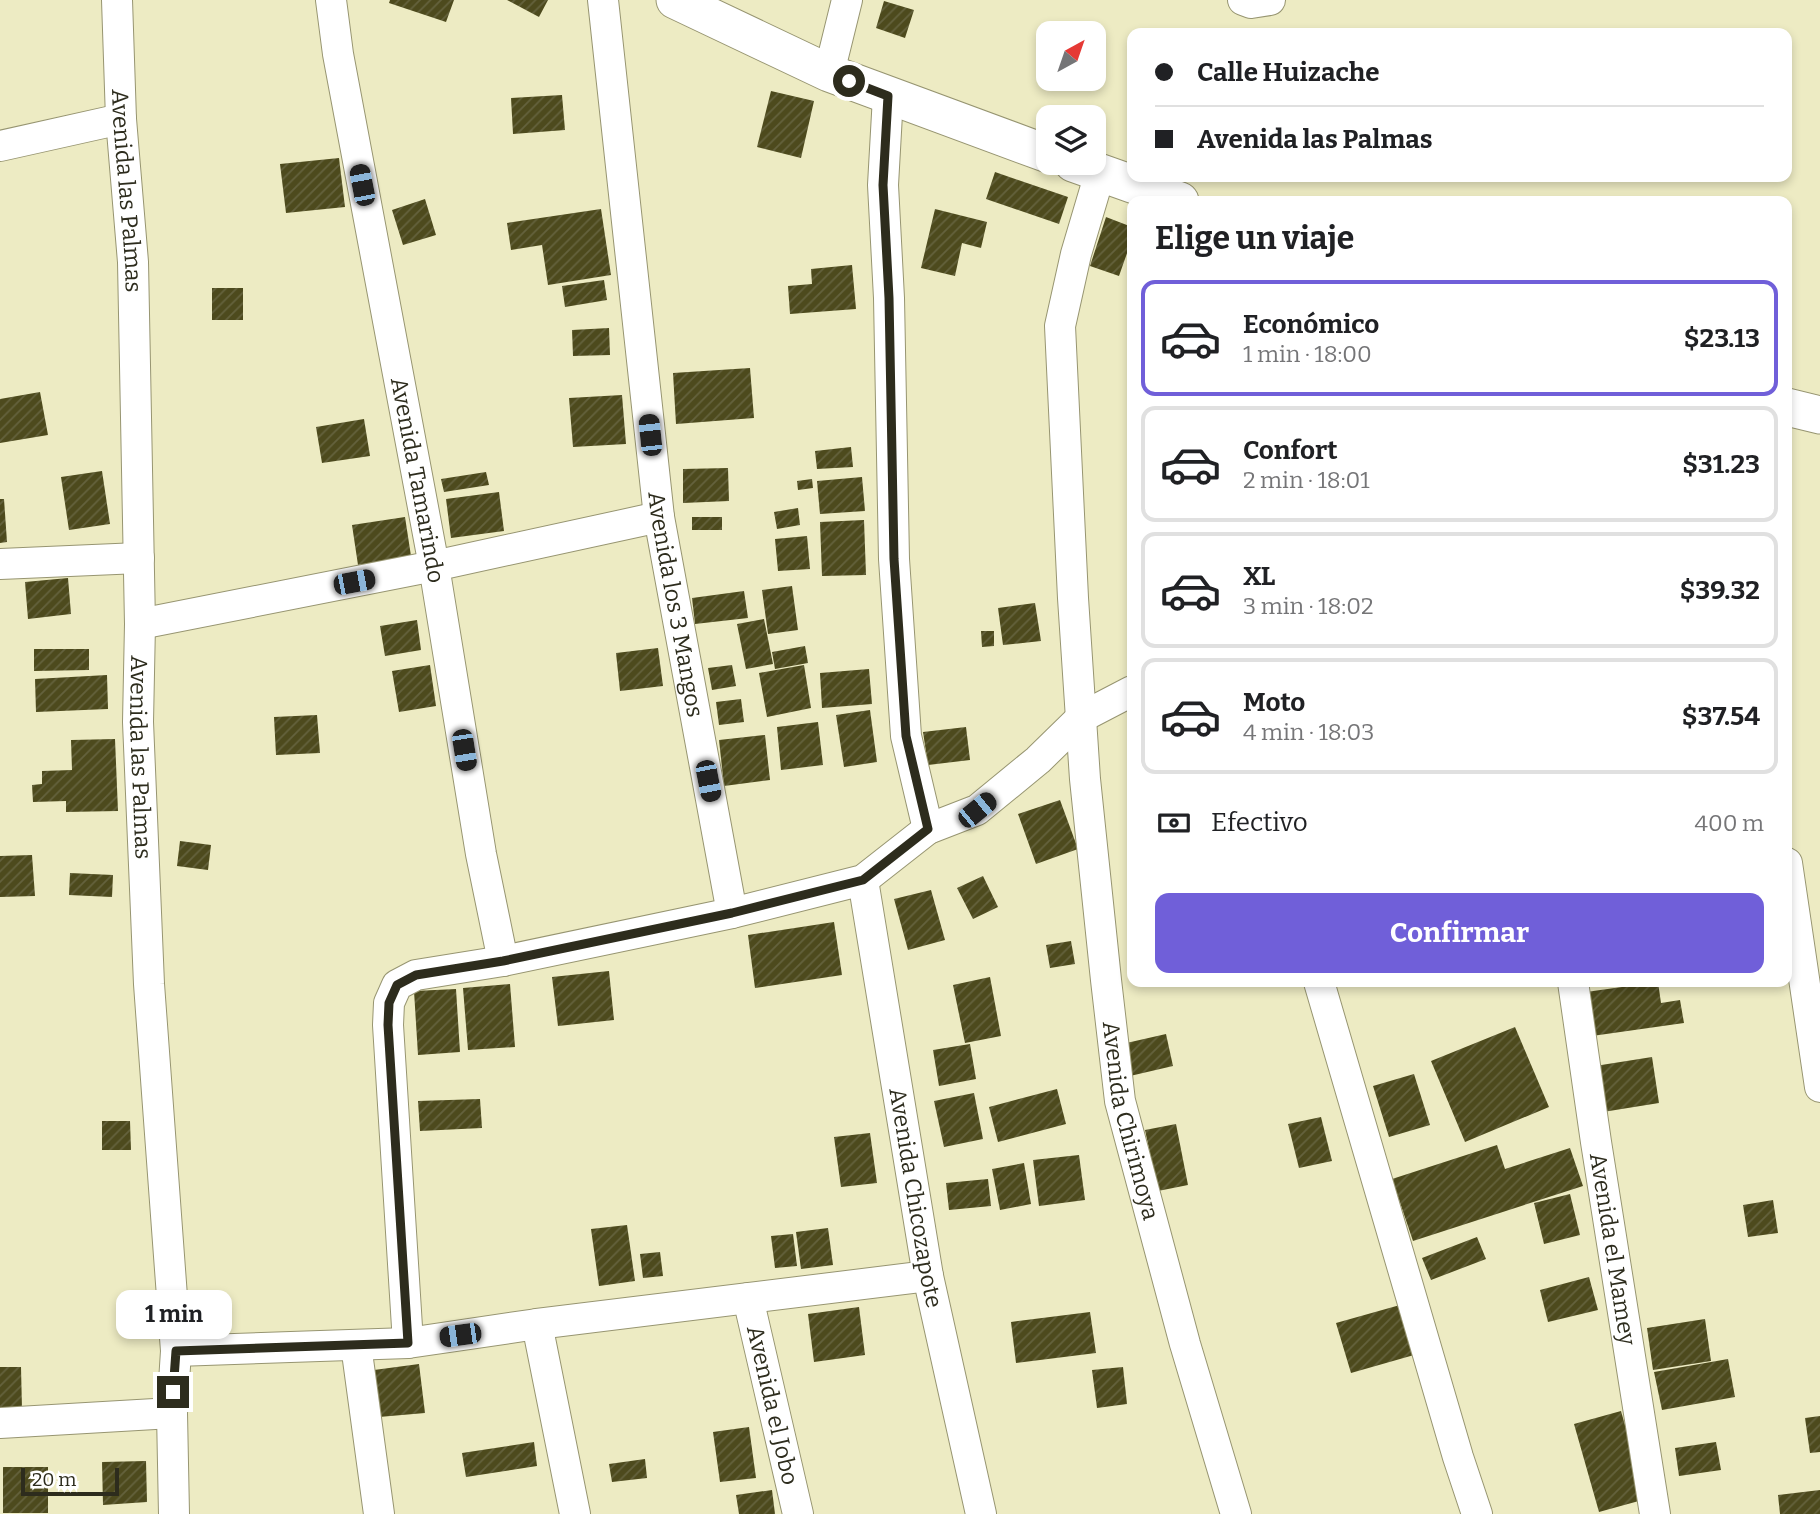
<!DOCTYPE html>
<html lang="es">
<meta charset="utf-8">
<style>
:root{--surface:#fff;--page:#f6f6f6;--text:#202124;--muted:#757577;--line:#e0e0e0;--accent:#705fd9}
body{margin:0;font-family:Bitter,serif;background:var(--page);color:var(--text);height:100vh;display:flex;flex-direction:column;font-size:26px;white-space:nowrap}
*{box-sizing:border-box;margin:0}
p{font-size:23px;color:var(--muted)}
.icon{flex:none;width:38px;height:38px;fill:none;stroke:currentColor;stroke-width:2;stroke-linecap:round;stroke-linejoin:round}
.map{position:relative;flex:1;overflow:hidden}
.drawer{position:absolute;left:1127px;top:196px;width:665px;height:791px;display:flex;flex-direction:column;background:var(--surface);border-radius:14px;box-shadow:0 4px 10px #0003}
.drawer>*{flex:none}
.top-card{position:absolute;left:1127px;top:28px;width:665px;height:154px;border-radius:14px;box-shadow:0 4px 10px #0003;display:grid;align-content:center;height:154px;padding:0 28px;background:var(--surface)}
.needle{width:46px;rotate:40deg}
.tools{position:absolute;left:1036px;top:21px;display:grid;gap:14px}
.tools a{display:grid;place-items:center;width:70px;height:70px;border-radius:14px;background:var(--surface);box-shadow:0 4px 10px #0003;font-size:35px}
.scale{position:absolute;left:21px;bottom:18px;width:98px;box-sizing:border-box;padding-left:7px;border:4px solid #2d2c1d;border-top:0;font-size:19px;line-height:24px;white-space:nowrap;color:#2d2c1d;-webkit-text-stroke:5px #fff;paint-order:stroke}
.end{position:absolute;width:32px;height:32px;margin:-16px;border:9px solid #2d2c1d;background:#fff;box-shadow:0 0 0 4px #fff}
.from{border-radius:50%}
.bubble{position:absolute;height:49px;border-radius:14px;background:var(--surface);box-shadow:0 4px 10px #0003;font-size:23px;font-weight:700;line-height:49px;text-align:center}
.car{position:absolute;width:21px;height:42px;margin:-21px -10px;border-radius:9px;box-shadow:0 0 5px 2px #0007;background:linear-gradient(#222 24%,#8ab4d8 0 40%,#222 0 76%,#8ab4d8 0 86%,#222 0)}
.top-card b{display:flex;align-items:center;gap:24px;height:66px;font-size:26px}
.top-card b+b{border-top:2px solid var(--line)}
.top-card i{width:18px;height:18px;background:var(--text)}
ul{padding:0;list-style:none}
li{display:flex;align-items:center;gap:21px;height:116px;margin:0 14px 10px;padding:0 14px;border:4px solid var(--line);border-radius:14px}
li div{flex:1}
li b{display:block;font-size:26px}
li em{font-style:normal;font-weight:700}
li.active{border-color:var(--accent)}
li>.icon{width:63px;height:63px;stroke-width:1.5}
h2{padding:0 28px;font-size:32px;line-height:84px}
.pay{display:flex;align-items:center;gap:18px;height:77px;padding:0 28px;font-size:26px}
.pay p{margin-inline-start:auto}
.button{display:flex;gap:14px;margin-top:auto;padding:14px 28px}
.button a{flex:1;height:80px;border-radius:14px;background:var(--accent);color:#fff;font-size:28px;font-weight:700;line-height:80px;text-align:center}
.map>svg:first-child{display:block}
.building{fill:url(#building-hatch)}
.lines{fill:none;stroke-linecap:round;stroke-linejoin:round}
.minor-casing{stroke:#979571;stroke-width:32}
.tertiary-casing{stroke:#979571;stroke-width:39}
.minor{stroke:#fff;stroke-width:30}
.tertiary{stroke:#fff;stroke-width:37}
.route{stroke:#2d2c1d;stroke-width:9}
.labels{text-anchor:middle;stroke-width:7;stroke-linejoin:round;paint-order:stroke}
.street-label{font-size:23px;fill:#2d2c1d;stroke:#fff}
</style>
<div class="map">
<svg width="1820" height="1514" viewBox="0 0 1820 1514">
<defs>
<pattern id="building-hatch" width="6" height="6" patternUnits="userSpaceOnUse" patternTransform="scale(1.75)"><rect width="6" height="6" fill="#4d4a1d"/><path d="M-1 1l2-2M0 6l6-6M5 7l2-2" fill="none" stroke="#64623d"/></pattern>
</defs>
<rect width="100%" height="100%" fill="#edebc3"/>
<path class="building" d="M390 0H454L446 22 389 3Z
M507 0H548L539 17Z
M884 1 914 10 905 38 876 28Z
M771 91 814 101 801 158 757 147Z
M562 95 565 130 513 134 511 98Z
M339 158 345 207 286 213 280 164Z
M995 172 1068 197 1059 224 986 199Z
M425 199 436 235 403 245 392 210Z
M601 209 611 275 548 285 542 245 511 250 507 223Z
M935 209 987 222 981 248 962 243 955 276 921 268Z
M1106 217 1132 227V239L1119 276 1090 266Z
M852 265 856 309 790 314 788 286 812 284 811 269Z
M604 280 607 300 565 307 562 286Z
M212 288H243V320H212Z
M609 328 610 355 573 356 572 330Z
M750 368 754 418 676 424 673 373Z
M40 392 48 435 0 443V399Z
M622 395 626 444 573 447 569 398Z
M364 419 370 456 322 463 316 427Z
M851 447 853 467 817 469 815 451Z
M728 468 729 501 683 503V469Z
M102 471 110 524 69 530 61 477Z
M486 472 489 485 444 492 441 479Z
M862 477 865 511 820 514 817 481Z
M812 479 813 488 798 490 797 481Z
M499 492 504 531 451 538 446 499Z
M0 499H4L7 542 0 543Z
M798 508 800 525 777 529 774 512Z
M405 517 411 556 358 565 352 525Z
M692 517H722V530H692Z
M864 520 866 575 822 576 820 522Z
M807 536 810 569 778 571 775 539Z
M68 578 71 614 28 619 25 582Z
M792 586 798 630 768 634 762 590Z
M744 591 748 618 695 624 692 598Z
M1035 603 1041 641 1003 645 998 608Z
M764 619 773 664 746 669 737 624Z
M417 620 421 650 385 656 380 626Z
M981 631H994V646L982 647Z
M805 646 808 663 775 669 772 652Z
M658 648 663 686 620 691 616 653Z
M34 649H89V670L34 671Z
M430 665 436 706 399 712 392 671Z
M732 665 736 686 712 690 708 668Z
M804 665 811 708 767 717 759 673Z
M869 669 872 704 822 708 820 673Z
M107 675 108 709 36 712 35 679Z
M741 699 744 722 719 725 716 702Z
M870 710 877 762 844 767 836 715Z
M317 715 320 753 276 755 274 717Z
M818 722 823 765 781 770 777 727Z
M966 727 970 760 928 765 923 732Z
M765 735 770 780 724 786 719 740Z
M115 739 118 811 66 812V801L33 802 32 785 42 784V771L72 770 71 740Z
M1060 800 1078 849 1036 864 1018 814Z
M180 841 211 845 208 870 177 866Z
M32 855 35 896 0 897V856Z
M70 873 113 875 112 897 69 895Z
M983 876 998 907 973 919 957 888Z
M931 890 945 940 908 950 894 899Z
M834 922 842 975 755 988 748 935Z
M1071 941 1075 964 1050 968 1046 945Z
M609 971 614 1020 558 1026 552 977Z
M990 977 1001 1036 965 1043 953 985Z
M1658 982 1661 1003 1680 1000 1684 1023 1592 1036 1586 992Z
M510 984 515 1047 468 1050 463 988Z
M456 989 460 1052 418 1055 414 991Z
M1515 1027 1549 1107 1465 1142 1431 1061Z
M1166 1034 1173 1066 1130 1076 1122 1044Z
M970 1044 976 1079 939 1086 933 1050Z
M1652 1057 1659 1103 1603 1112 1595 1066Z
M1414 1074 1430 1125 1389 1137 1373 1086Z
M1057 1089 1066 1124 998 1142 989 1107Z
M974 1093 983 1139 944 1147 934 1101Z
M480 1099 482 1128 420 1131 418 1101Z
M1321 1117 1332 1161 1299 1168 1288 1124Z
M102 1121H130L131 1150H102Z
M1176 1124 1188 1185 1158 1191 1145 1130Z
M870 1133 877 1183 841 1187 834 1137Z
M1497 1145 1505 1169 1570 1148 1583 1186 1413 1241 1392 1179Z
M1079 1155 1085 1200 1039 1206 1033 1160Z
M1024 1163 1031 1204 1000 1210 992 1169Z
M988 1179 991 1206 949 1210 946 1183Z
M1570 1194 1580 1235 1544 1244 1534 1203Z
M1773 1200 1778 1233 1748 1237 1743 1205Z
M627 1225 635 1281 599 1286 591 1229Z
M828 1228 833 1265 801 1269 796 1232Z
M793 1234 797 1266 775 1268 771 1236Z
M1477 1237 1486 1259 1431 1280 1422 1258Z
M660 1252 663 1276 643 1278 640 1254Z
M1589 1277 1598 1310 1548 1322 1540 1290Z
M1400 1305 1414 1355 1351 1373 1336 1323Z
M859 1307 865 1355 814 1362 808 1314Z
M1090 1312 1096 1353 1016 1363 1011 1322Z
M1705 1319 1711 1361 1653 1370 1647 1328Z
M1728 1359 1735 1397 1662 1410 1654 1372Z
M419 1364 425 1413 379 1417 374 1370Z
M0 1367H21L22 1409H0Z
M1123 1367 1127 1404 1097 1408 1092 1370Z
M1621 1411 1646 1499 1599 1512 1574 1424Z
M1820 1416V1452L1810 1453 1805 1418Z
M749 1427 756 1478 720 1482 713 1432Z
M534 1442 537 1466 466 1477 462 1453Z
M1716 1442 1721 1470 1679 1476 1675 1448Z
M645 1459 647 1478 612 1482 609 1464Z
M146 1461 147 1502 103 1505 102 1462Z
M3 1467H48V1513H3Z
M772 1490 775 1514H739L736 1495Z
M1820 1490V1514H1780L1778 1495Z"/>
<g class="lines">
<g class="minor-casing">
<g id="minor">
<path id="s1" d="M117 0 121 119 133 262 140 624 138 722 149 984 176 1351 172 1413 174 1514"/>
<path id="s2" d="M331 0 338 54 434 566 481 854 503 961"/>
<path id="s3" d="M603 0 659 517 732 913"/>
<path d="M1243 0 1251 3 1270 0"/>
<path d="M829 73 847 0"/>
<path d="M888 96 883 185 889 298 894 559 906 736 928 829"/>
<path d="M0 146 121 119"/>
<path id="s4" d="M1100 173 1076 254 1060 326 1073 598 1085 779 1106 980 1120 1101 1185 1344 1236 1514"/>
<path d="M0 564 139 558"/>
<path d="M140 624 434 566 659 517"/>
<path d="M1787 863 1820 1087"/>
<path id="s5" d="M863 880 928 1276 981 1514"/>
<path d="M1319 982 1458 1457 1477 1514"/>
<path id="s6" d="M1573 982 1596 1142 1655 1514"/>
<path id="s7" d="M748 1298 798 1514"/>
<path d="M537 1324 575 1514"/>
<path d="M408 1343 388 1025 389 1003 397 985 416 975 503 961 732 913 863 880 928 829 977 810 1038 760 1082 717 1132 691"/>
<path d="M356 1345 379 1514"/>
<path d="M176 1351 408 1343 537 1324 928 1276"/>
<path d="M0 1423 172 1413"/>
</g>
</g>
<g class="tertiary-casing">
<path id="tertiary" d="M675 0 829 73 1048 154
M1073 163 1180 201
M1787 407 1820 415"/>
</g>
<use href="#minor" class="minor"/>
<use href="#tertiary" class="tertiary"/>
</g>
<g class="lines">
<path class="route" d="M173 1392 176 1351 408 1343 388 1025 389 1003 397 985 416 975 503 961 732 913 863 880 928 829 906 736 894 559 889 298 883 185 888 96 849 81"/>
</g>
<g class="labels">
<g class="street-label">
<text dy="8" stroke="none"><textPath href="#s1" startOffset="191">Avenida las Palmas</textPath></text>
<text dy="8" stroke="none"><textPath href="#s2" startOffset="488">Avenida Tamarindo</textPath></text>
<text dy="8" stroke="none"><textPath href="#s3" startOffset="609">Avenida los 3 Mangos</textPath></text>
<text dy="8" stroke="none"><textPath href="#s1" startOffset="758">Avenida las Palmas</textPath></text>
<text dy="8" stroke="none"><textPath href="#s4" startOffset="957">Avenida Chirimoya</textPath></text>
<text dy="8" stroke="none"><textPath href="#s5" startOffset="322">Avenida Chicozapote</textPath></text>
<text dy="8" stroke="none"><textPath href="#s6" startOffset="270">Avenida el Mamey</textPath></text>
<text dy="8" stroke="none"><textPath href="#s7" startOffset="110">Avenida el Jobo</textPath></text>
</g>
</g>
</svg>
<div class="tools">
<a><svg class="needle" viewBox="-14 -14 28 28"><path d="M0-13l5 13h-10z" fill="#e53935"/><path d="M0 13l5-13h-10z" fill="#757577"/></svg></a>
<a><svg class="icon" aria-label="layers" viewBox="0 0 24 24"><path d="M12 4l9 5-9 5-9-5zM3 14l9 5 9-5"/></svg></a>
</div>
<div class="scale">20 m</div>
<i class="end from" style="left:849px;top:81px"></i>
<i class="end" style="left:173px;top:1392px"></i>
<div class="bubble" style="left:116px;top:1290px;width:116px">1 min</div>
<i class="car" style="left:362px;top:185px;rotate:349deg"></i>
<i class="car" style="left:650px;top:435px;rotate:354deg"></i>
<i class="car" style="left:354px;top:582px;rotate:79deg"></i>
<i class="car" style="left:464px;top:750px;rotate:171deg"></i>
<i class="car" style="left:708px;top:781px;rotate:169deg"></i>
<i class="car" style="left:977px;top:810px;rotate:51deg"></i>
<i class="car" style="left:460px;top:1335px;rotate:262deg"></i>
<div class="top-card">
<b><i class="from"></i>Calle Huizache</b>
<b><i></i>Avenida las Palmas</b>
</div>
<section class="drawer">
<h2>Elige un viaje</h2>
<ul>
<li class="active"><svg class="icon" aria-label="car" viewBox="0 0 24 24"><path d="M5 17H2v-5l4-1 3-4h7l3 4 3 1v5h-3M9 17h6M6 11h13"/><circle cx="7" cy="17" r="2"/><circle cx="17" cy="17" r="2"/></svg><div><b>Económico</b><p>1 min · 18:00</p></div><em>$23.13</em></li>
<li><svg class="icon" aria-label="car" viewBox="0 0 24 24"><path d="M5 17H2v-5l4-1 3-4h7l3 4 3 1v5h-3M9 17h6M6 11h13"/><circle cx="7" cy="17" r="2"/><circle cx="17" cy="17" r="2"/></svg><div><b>Confort</b><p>2 min · 18:01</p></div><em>$31.23</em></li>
<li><svg class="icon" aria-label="car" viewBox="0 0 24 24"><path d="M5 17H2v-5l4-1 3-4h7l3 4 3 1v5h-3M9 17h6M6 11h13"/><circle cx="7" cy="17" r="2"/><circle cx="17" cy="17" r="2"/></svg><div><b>XL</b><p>3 min · 18:02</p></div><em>$39.32</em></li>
<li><svg class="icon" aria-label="car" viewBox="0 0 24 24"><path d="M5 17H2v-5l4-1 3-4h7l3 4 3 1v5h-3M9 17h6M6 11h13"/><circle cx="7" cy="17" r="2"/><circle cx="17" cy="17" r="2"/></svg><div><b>Moto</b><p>4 min · 18:03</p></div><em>$37.54</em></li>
</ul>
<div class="pay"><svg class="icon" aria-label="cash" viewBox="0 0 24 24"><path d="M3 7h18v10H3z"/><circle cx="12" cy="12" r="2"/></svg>Efectivo<p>400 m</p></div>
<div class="button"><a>Confirmar</a></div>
</section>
</div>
